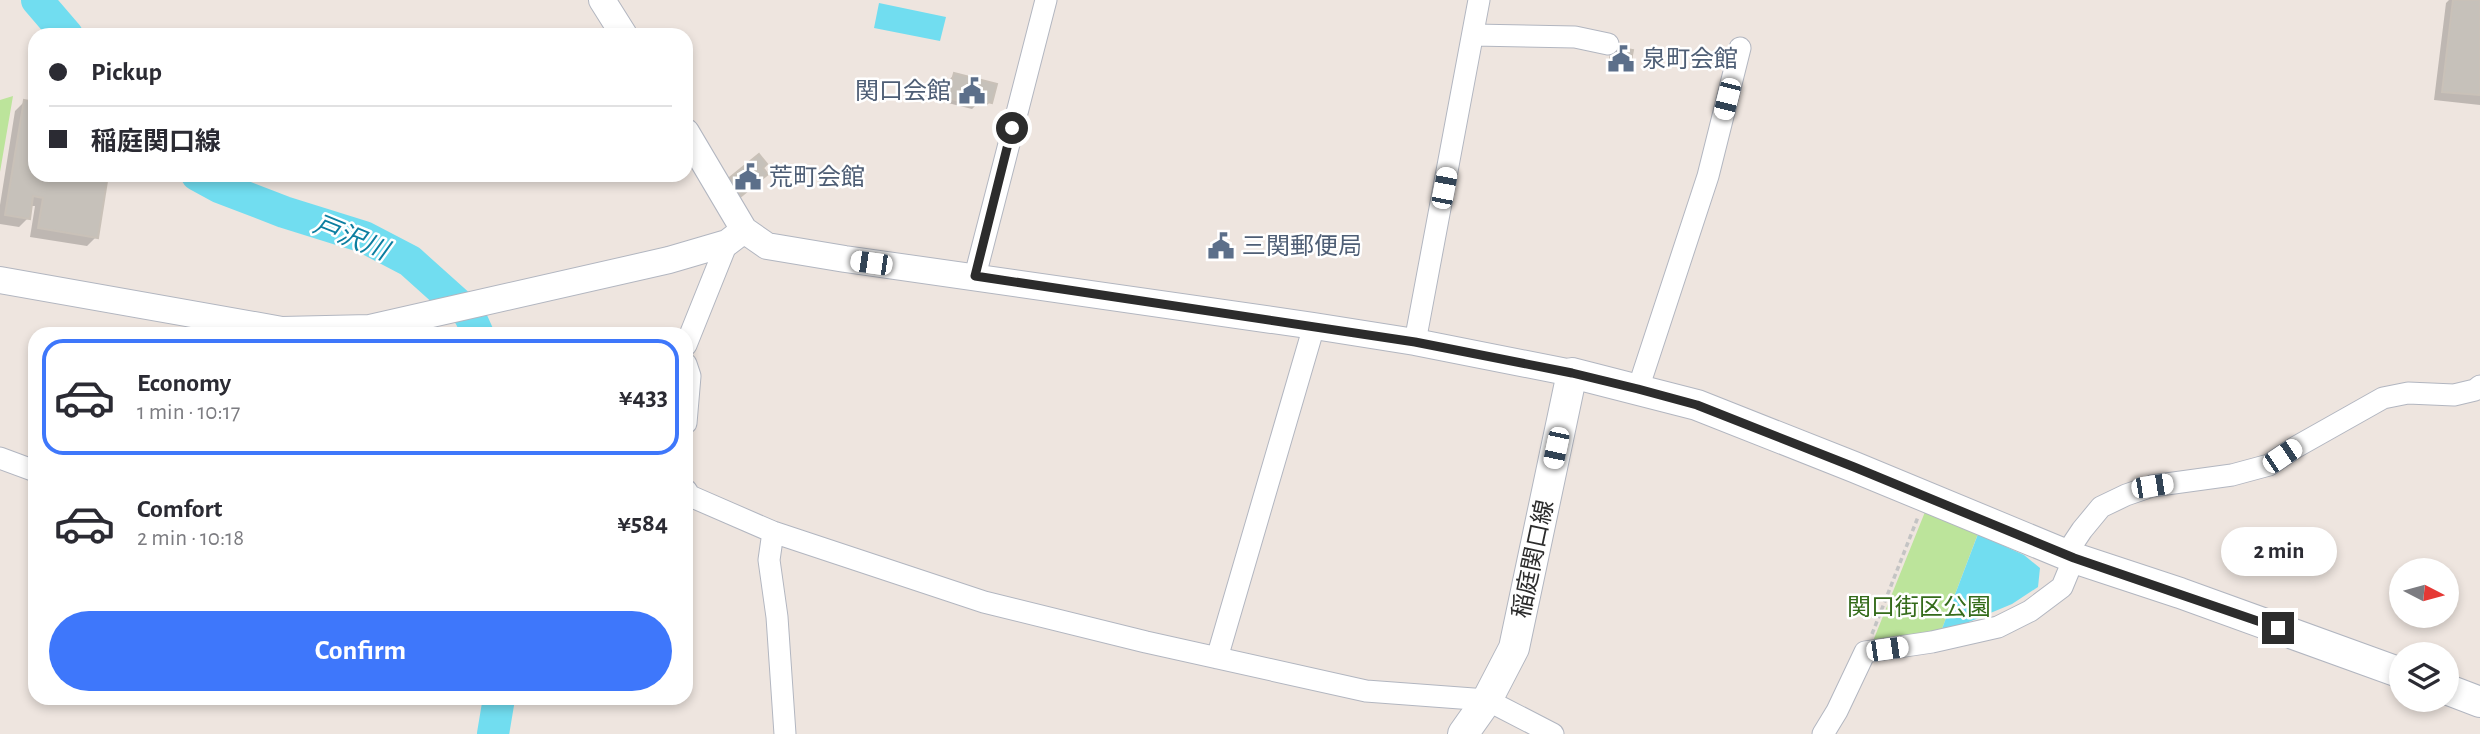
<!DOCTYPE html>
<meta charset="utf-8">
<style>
:root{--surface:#fff;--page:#f2f2f3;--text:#2b2b33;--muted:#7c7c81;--line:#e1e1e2;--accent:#3e77fb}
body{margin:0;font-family:"Alegreya Sans","Noto Sans JP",sans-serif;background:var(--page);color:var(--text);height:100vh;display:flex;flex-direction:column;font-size:26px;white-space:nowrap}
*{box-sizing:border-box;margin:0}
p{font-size:23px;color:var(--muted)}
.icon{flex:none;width:38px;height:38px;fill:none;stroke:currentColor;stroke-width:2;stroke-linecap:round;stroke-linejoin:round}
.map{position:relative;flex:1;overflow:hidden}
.panel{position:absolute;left:28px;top:327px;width:665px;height:378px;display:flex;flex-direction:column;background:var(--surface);border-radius:21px;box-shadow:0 4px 10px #0003}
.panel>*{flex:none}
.guide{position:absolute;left:28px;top:28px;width:665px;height:154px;border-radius:21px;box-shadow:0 4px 10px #0003;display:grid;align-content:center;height:154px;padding:0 21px;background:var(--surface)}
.needle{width:46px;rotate:96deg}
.fabs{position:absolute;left:2389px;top:558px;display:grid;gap:14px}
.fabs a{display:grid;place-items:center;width:70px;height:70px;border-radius:50%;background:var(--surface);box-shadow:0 4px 10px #0003;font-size:35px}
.end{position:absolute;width:32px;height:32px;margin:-16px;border:9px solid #2c2c2c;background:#fff;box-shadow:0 0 0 4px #fff}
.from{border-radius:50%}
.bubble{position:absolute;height:49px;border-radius:24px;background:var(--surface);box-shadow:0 4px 10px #0003;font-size:23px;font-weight:700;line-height:49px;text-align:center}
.car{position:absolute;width:21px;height:42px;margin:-21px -10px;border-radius:9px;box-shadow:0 0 5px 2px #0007;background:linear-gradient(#fff 24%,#345 0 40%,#fff 0 76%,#345 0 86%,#fff 0)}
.guide b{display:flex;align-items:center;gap:24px;height:66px;font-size:26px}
.guide b+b{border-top:2px solid var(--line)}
.guide i{width:18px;height:18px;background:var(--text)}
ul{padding:12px 0 0;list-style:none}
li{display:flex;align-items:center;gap:21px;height:116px;margin:0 14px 10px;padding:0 7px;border:4px solid transparent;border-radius:21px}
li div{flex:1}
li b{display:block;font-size:26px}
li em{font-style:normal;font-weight:700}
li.on{border-color:var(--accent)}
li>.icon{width:63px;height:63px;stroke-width:1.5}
.button{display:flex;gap:14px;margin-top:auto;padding:14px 21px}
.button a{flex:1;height:80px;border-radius:42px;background:var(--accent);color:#fff;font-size:28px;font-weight:700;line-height:80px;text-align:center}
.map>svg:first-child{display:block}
.green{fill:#bce49b}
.water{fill:#71ddf0}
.shadow{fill:#0003}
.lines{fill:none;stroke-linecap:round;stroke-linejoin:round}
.river{stroke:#71ddf0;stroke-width:32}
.building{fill:#c6c1ba;stroke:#c9c1b8;stroke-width:2}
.minor-casing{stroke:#b2b6c0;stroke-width:23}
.tertiary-casing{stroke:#b2b6c0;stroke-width:28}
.secondary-casing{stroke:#b2b6c0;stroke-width:32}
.path{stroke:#c4c4c4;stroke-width:3.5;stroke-dasharray:5 3.5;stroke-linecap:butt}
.minor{stroke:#fff;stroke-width:21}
.tertiary{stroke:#fff;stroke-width:26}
.secondary{stroke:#fff;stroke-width:30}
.route{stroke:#2c2c2c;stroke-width:9}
.labels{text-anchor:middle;stroke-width:5;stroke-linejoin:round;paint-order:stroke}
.service-label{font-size:24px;fill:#4e5e75;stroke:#fff;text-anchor:start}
.street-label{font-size:24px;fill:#2c2c2c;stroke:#fff}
.park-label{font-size:24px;fill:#346b1a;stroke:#fff}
.water-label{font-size:26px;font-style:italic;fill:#0c7ea0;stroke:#fff}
</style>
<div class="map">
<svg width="2480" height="734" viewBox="0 0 2480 734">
<rect width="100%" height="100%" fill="#eee5df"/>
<path class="green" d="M13 96 0 172V100Z
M1929 502 1982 523 1940 634 1871 646Z"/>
<path class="water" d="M879 3 946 17 940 41 874 28Z
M1978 534 2024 555 2040 568 2038 587 2012 604 1940 634Z"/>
<path class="shadow" d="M2449 0H2480V105L2434 100 2446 3Z
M1614 49 1627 70 1623 74 1607 72 1610 53Z
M954 75 990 102 986 106 977 104 972 109 944 102 950 79Z
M24 102 35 104V175H106L96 237 87 246 30 237 35 206H30L28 218 19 227 0 224V205L15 111Z"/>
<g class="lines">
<path class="river" d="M37 0 67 35
M197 175 219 187 284 212 364 237 410 261 469 314 478 334
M493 734 499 698"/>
</g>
<path class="building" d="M2453 0H2480V95L2442 92Z
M1614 47 1633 50 1629 71 1610 68Z
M954 73 997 84 992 103 979 100 978 105 947 98Z
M24 100 35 102V175H108L98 238 38 228 43 198 33 196 30 219 5 215Z
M759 154 767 164 763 168 768 174 740 197 727 180Z"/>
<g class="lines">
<g class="minor-casing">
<path id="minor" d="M1473 35 1575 37 1608 44
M975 276 1046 0
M1415 342 1479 0
M686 345 727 243
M686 364 690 376 686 423
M1638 389 1708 176 1740 48
M0 458 35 471
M686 490 690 496 773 532 984 602 1146 642 1366 691 1487 700 1553 734
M773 532 769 560 777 617 785 734
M2066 554 2082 530 2101 507 2126 495 2152 486 2232 475 2269 465 2296 447 2383 398 2408 393 2454 395 2475 390 2480 386
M1217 658 1314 326
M1823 734 1837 711 1865 652 1932 642 1998 627 2030 611 2062 587 2074 558"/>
</g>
<g class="tertiary-casing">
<path id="tertiary" d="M602 0 624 35
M686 132 744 230 767 246 845 259 1314 326 1415 342 1572 373
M0 280 282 330 370 328 669 260 727 243 744 230"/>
</g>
<g class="secondary-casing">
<path id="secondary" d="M2446 689 2480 702
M1463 734 1487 700 1514 648 1572 373 1697 405 1854 467 2074 558 2180 593 2401 673"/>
</g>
<path class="path" d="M1872 634 1918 517"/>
<use href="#minor" class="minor"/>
<use href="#tertiary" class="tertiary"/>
<use href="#secondary" class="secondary"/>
</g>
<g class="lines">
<path class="route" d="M1012 128 975 276 1415 342 1572 373 1638 389 1697 405 1854 467 2074 558 2278 628"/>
</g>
<defs>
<g id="civic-bare" transform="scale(2.1)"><path d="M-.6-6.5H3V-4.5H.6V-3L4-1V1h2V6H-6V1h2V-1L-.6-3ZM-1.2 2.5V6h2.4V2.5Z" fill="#5c6f8a" stroke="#fff" stroke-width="2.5" paint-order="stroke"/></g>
</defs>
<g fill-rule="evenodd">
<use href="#civic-bare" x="1621" y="59"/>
<use href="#civic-bare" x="972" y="91"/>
<use href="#civic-bare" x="748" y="177"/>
<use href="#civic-bare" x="1221" y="246"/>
</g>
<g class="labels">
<g class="service-label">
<text x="1642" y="67">泉町会館</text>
<text x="951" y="99" text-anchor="end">関口会館</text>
<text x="769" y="185">荒町会館</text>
<text x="1242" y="254">三関郵便局</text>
</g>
<g class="street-label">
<text transform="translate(1533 559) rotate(-78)" y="8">稲庭関口線</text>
</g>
<g class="park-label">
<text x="1919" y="615">関口街区公園</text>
</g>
<g class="water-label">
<text transform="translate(351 237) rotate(22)" y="9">戸沢川</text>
</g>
</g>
</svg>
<div class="fabs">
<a><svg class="needle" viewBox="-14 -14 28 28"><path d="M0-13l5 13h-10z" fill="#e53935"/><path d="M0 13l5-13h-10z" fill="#7c7c81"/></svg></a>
<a><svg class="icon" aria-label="layers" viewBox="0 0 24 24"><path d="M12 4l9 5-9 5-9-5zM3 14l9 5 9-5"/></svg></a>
</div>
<i class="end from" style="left:1012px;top:128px"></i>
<i class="end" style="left:2278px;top:628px"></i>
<div class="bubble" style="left:2221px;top:527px;width:116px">2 min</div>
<i class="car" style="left:1727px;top:99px;rotate:194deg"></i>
<i class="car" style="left:1444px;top:188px;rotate:11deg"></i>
<i class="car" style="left:871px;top:263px;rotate:278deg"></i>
<i class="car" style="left:1556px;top:448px;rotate:192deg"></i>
<i class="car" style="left:2282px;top:456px;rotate:56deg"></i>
<i class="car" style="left:2152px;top:486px;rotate:81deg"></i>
<i class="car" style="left:1887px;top:649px;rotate:82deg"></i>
<div class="guide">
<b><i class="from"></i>Pickup</b>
<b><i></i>稲庭関口線</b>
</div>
<section class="panel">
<ul>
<li class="on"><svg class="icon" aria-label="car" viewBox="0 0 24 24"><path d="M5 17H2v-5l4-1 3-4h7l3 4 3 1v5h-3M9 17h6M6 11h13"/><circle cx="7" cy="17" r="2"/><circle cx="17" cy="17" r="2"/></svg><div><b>Economy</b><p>1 min · 10:17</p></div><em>¥433</em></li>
<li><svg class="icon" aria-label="car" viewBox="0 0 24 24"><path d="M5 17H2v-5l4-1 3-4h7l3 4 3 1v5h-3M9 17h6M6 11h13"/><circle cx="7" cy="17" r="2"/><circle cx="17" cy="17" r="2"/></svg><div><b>Comfort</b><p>2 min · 10:18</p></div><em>¥584</em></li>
</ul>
<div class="button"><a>Confirm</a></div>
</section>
</div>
